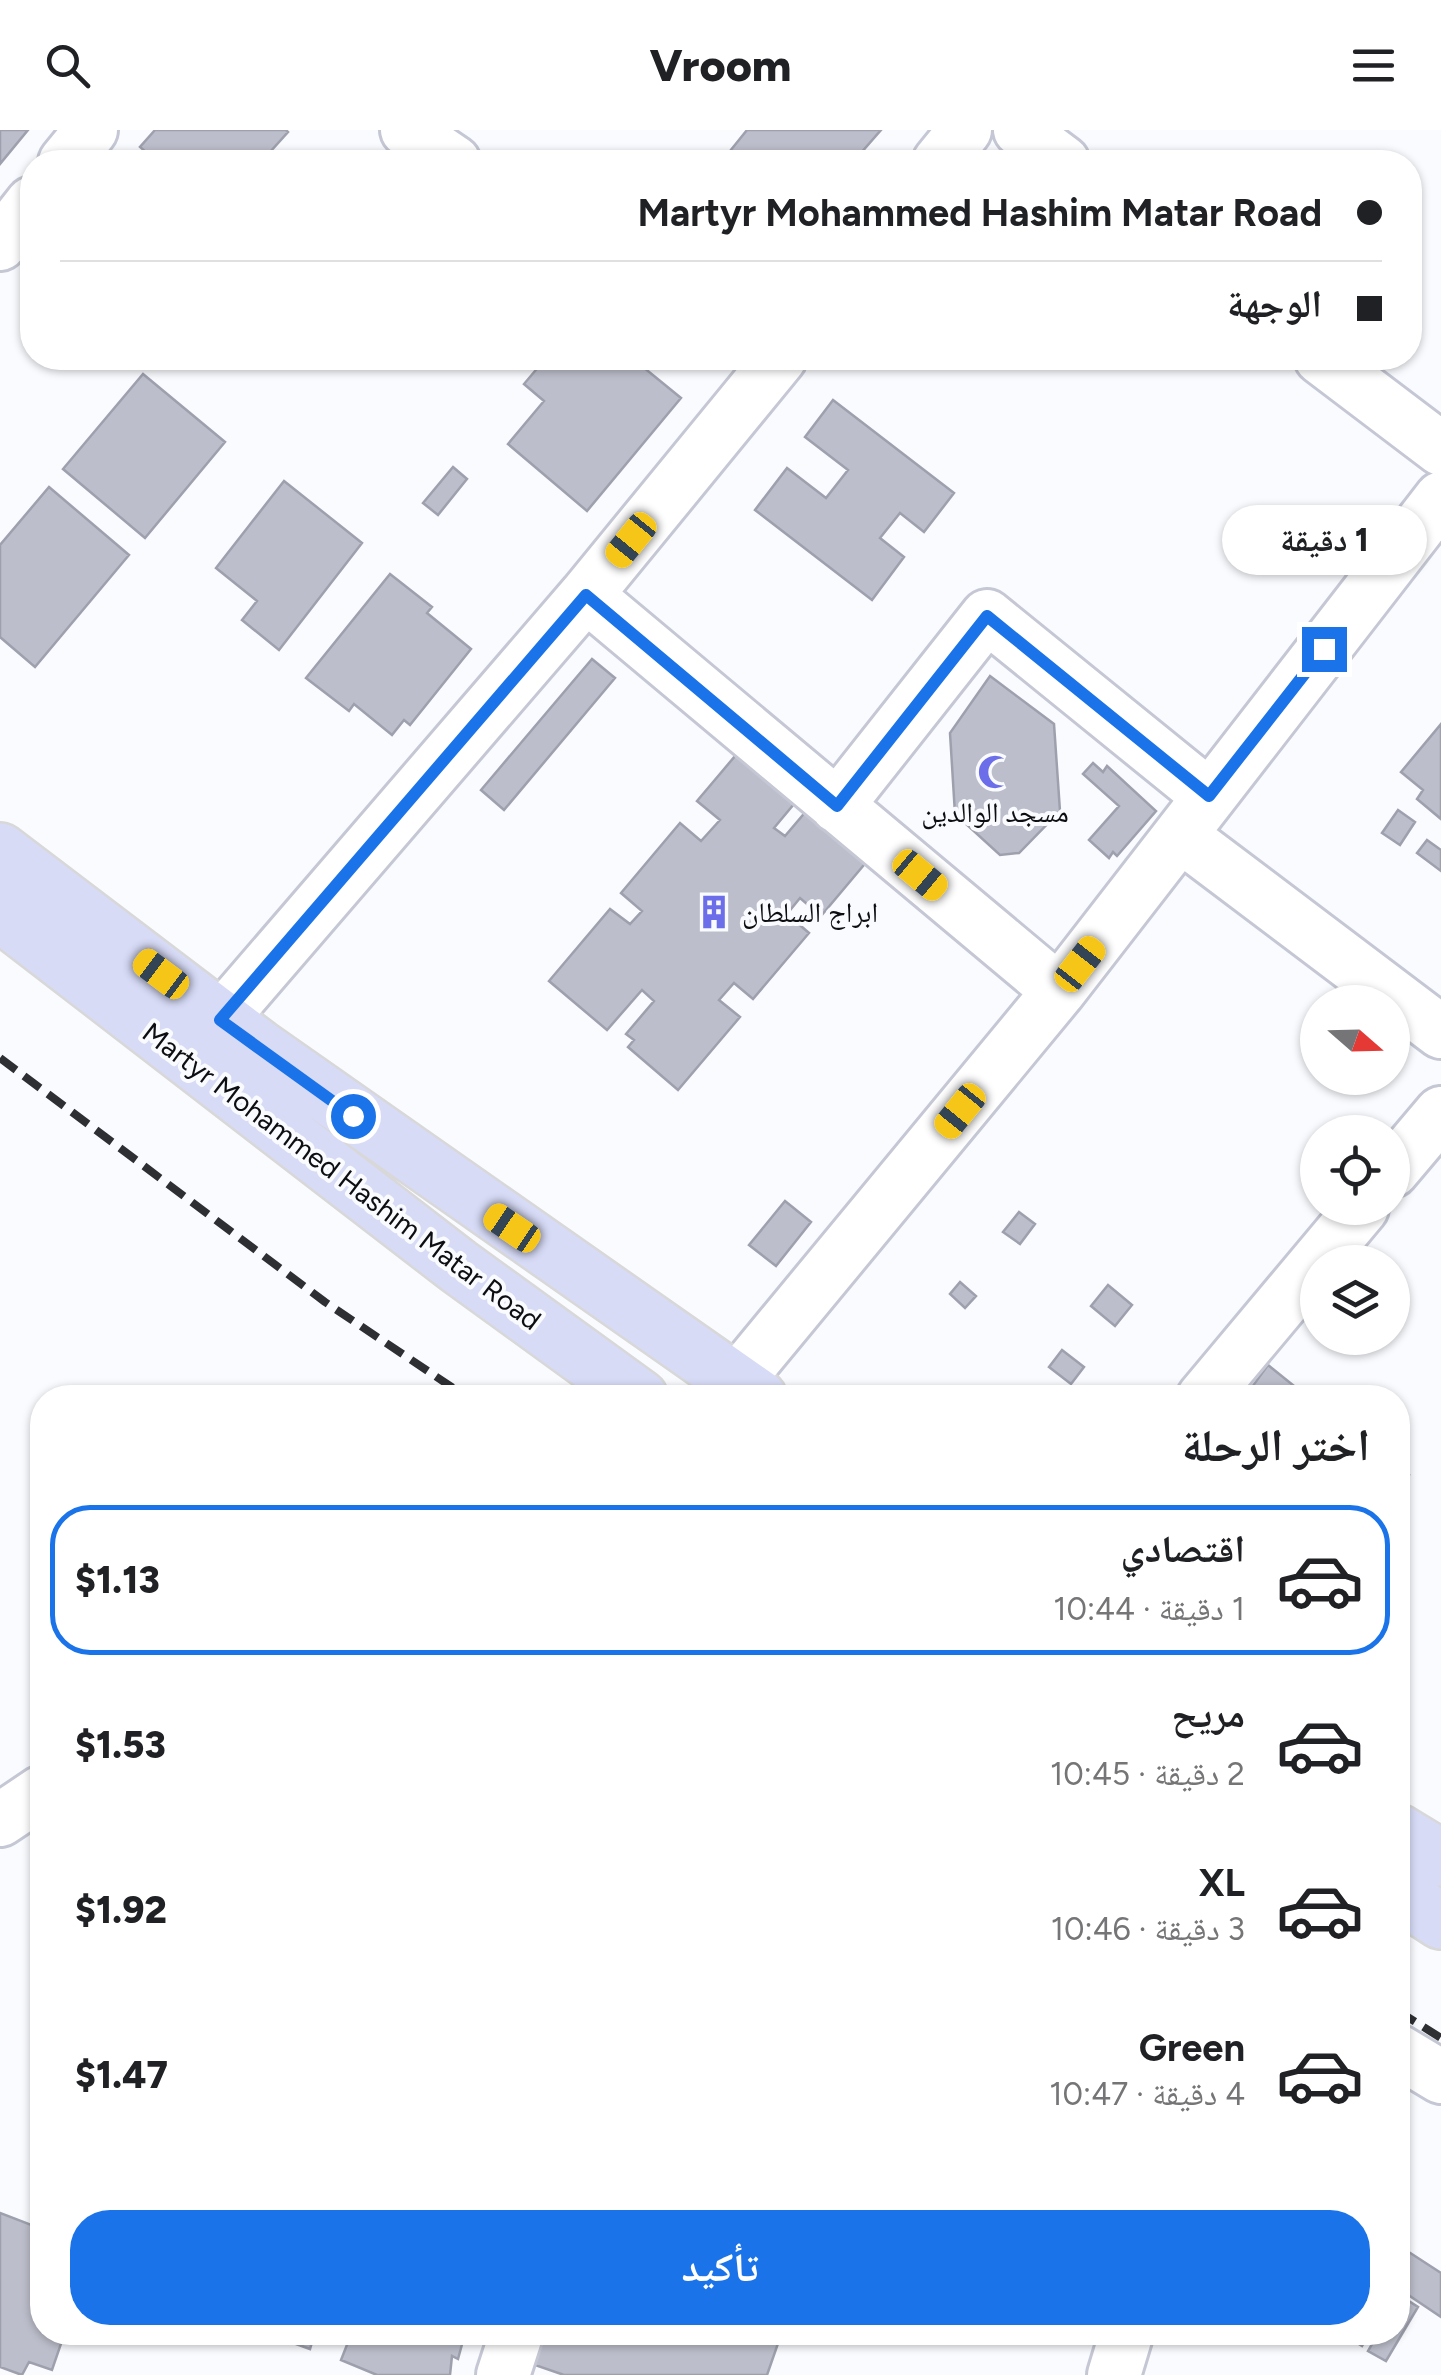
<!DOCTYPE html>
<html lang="ar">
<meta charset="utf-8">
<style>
:root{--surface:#fff;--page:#f6f6f6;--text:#202124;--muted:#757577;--line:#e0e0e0;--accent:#1a73e8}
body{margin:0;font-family:Figtree,"Noto Naskh Arabic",sans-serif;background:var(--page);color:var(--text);direction:rtl;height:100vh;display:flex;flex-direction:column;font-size:38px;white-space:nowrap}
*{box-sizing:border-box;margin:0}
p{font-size:32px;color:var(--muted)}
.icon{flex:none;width:55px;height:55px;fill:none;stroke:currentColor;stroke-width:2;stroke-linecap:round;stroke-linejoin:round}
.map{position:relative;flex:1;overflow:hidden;direction:ltr}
.sheet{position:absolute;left:30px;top:1255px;width:1380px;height:960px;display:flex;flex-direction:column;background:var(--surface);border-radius:40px;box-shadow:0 2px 8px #0004;direction:rtl}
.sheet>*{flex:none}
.banner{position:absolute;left:20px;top:20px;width:1402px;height:220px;border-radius:40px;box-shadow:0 2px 8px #0004;direction:rtl;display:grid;align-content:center;height:220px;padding:0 40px;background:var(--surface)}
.needle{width:65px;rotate:110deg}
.controls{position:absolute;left:1300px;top:855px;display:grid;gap:20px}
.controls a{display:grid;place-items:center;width:110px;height:110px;border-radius:50%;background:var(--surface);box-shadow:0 2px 8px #0004;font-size:50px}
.end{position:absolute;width:45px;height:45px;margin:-22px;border:12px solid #1a73e8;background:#fff;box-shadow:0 0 0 5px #fff}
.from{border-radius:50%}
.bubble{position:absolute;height:70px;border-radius:35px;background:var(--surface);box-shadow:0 2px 8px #0004;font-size:32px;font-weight:800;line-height:70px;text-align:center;direction:rtl}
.car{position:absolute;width:30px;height:60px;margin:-30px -15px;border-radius:12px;box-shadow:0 0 8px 2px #0007;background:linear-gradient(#f5c518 24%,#345 0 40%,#f5c518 0 76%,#345 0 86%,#f5c518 0)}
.banner b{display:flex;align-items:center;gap:35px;height:95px;font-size:38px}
.banner b+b{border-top:2px solid var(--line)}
.banner i{width:25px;height:25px;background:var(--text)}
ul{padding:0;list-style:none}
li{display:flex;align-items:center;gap:30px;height:150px;margin:0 20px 15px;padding:0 20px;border:5px solid transparent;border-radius:40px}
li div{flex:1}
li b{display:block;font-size:38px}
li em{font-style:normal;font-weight:800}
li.on{border-color:var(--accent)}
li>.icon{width:90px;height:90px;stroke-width:1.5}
h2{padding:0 40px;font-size:45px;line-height:120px}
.action{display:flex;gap:20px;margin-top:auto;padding:20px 40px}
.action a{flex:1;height:115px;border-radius:40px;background:var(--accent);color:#fff;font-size:40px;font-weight:800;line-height:115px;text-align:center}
header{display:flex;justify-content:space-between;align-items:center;height:130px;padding:0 40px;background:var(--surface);font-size:45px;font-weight:800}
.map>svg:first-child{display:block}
.building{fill:#bcbecb;stroke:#9ea0ad;stroke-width:2.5}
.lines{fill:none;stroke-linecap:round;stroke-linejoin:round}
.minor-casing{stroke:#c5c8d4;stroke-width:58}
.major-casing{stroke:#d8d8d9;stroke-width:60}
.minor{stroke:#fff;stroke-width:52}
.major{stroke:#d7dbf6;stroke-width:55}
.rail{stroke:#2e2f32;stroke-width:8;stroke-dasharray:20 10;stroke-linecap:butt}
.route{stroke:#1a73e8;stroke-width:12}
.labels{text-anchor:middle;stroke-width:8;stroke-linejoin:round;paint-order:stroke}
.poi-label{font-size:28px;fill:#0d0e12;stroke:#fafbfe}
.street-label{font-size:28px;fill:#0d0e12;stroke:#fafbfe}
</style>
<header><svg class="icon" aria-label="menu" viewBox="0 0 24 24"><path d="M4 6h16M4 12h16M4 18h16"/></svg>Vroom<svg class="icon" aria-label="search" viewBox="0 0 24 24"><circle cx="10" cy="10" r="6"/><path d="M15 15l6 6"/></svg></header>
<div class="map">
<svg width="1441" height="2245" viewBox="0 0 1441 2245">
<rect width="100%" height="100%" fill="#fafbfe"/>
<path class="building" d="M0 0H28L0 34Z
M155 0H286L288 2 261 32H157L140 17Z
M747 0H881L853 32H743L730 21Z
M323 23 335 32H315Z
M546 228H632L681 268 587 381 508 314 544 271 524 254Z
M143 244 225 312 145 408 63 339Z
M833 270 954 363 924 402 900 383 880 408 904 427 872 470 755 380 787 338 826 368 848 340 805 307Z
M453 337 467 349 438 385 423 373Z
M284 351 362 413 279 520 242 490 257 471 216 438Z
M49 357 129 425 35 537 0 507V415Z
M390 444 432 477 427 483 471 519 410 595 404 590 392 605 354 574 349 581 306 548Z
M592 529 615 548 504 680 481 660Z
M990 546 1054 594 1060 681 1019 723 1000 725 955 684 950 603Z
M1441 594V689L1417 669 1423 660 1401 642Z
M752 606 804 662 774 698 785 706 814 672 879 717 821 786 800 768 787 784 809 803 753 869 734 853 719 870 740 887 678 960 628 917 634 910 626 904 654 871 642 860 607 900 549 851 610 779 630 794 642 781 621 763 680 693 701 711 720 690 697 671Z
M1093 633 1103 642 1107 636 1156 681 1117 726 1113 722 1109 728 1089 710 1119 676 1083 644Z
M1398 680 1415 692 1400 715 1382 703Z
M1427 710 1441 720V741L1417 723Z
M785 1071 811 1092 776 1136 749 1115Z
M1019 1082 1035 1094 1020 1114 1003 1102Z
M960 1152 976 1166 965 1178 950 1164Z
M1108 1155 1132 1175 1115 1196 1091 1176Z
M1062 1220 1084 1237 1071 1254 1049 1237Z
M1268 1235 1309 1268H1244Z
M1398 1336 1409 1345 1398 1360Z
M0 2083 42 2099V2202H65L52 2240 29 2232 22 2245 0 2237Z
M1398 2115 1441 2143V2187L1398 2158Z
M1401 2166 1418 2177 1386 2231 1368 2221 1379 2202H1398Z
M263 2202H315L310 2219Z
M352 2202H457L464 2207 458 2229 452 2226 450 2245H377L341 2230Z
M546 2202H782L767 2245H564L535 2235Z
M1340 2202H1370L1362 2216Z"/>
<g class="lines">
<g class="minor-casing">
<path id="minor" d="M407 0 454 32
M1020 0 1063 32
M65 32 91 0
M939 32 965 0
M0 114 32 73
M1321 228 1441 319
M586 465 1059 861
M837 676 987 486 1209 666
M1180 705 1441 902
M220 890 586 465 780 228
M1392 1041 1441 983
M736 1252 1059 861 1441 368
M1203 1268 1362 1078
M0 1690 42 1662
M1398 1921 1441 1947
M503 2245 517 2202
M1114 2245 1127 2202"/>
</g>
<g class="major-casing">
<path id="major" d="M0 721 258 917 759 1268
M0 783 458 1136 640 1268
M1398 1702 1441 1728
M1398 1763 1441 1791"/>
</g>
<use href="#minor" class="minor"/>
<use href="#major" class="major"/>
<path class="rail" d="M0 928 325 1172 468 1268
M1398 1881 1441 1908"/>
</g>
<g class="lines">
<path class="route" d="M353 986 220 890 586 465 837 676 987 486 1209 666 1324 519"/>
</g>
<defs>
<g id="mosque-bare" transform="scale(2.7)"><path d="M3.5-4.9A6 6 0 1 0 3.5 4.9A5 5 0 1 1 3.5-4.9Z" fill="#6b6ee8" stroke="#fafbfe" stroke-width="2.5" paint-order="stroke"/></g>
<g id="building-bare" transform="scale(2.7)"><path d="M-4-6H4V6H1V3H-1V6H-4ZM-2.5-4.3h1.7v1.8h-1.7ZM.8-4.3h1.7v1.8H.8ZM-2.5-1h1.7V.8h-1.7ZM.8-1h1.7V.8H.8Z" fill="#6b6ee8" stroke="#fafbfe" stroke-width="2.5" paint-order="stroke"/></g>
</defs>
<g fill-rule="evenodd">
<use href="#mosque-bare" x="995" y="642"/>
<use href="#building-bare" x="714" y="782"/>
</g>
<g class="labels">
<g class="poi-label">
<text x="995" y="692">مسجد الوالدين</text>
<text x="742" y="792" text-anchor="start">ابراج السلطان</text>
</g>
<g class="street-label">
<text transform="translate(342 1046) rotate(37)" y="10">Martyr Mohammed Hashim Matar Road</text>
</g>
</g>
</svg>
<div class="controls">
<a><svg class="needle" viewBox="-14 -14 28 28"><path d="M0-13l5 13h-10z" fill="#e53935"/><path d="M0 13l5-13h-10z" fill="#757577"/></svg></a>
<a><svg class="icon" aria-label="locate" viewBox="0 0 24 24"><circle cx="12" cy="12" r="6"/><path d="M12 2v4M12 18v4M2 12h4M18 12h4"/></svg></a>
<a><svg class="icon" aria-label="layers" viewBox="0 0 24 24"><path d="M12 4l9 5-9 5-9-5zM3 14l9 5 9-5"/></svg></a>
</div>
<i class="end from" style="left:353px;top:986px"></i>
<i class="end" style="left:1324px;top:519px"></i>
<div class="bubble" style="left:1222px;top:375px;width:205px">1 دقيقة</div>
<i class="car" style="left:631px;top:410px;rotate:219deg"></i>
<i class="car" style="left:920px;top:745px;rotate:130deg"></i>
<i class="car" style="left:1080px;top:834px;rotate:38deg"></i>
<i class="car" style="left:161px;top:844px;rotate:307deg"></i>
<i class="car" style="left:960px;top:981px;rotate:219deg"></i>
<i class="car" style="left:512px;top:1098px;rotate:304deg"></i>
<div class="banner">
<b><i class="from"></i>Martyr Mohammed Hashim Matar Road</b>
<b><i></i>الوجهة</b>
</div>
<section class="sheet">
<h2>اختر الرحلة</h2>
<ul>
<li class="on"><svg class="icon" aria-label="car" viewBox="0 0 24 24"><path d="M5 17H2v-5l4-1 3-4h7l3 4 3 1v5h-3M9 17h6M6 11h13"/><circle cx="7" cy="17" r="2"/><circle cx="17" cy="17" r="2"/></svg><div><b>اقتصادي</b><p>1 دقيقة · 10:44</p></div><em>$1.13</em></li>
<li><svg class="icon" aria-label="car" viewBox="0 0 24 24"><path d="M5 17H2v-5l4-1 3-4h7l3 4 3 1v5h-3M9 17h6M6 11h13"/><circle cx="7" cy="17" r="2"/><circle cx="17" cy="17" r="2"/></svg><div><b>مريح</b><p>2 دقيقة · 10:45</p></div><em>$1.53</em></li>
<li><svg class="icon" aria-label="car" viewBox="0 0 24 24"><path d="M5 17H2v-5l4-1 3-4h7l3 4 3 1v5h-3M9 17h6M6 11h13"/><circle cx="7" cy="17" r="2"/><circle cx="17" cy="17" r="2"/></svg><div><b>XL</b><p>3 دقيقة · 10:46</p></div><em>$1.92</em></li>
<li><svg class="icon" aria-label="car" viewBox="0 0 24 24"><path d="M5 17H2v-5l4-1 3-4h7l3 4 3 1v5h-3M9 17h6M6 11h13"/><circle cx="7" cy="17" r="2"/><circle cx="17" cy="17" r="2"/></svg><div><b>Green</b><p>4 دقيقة · 10:47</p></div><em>$1.47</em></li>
</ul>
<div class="action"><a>تأكيد</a></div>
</section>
</div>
